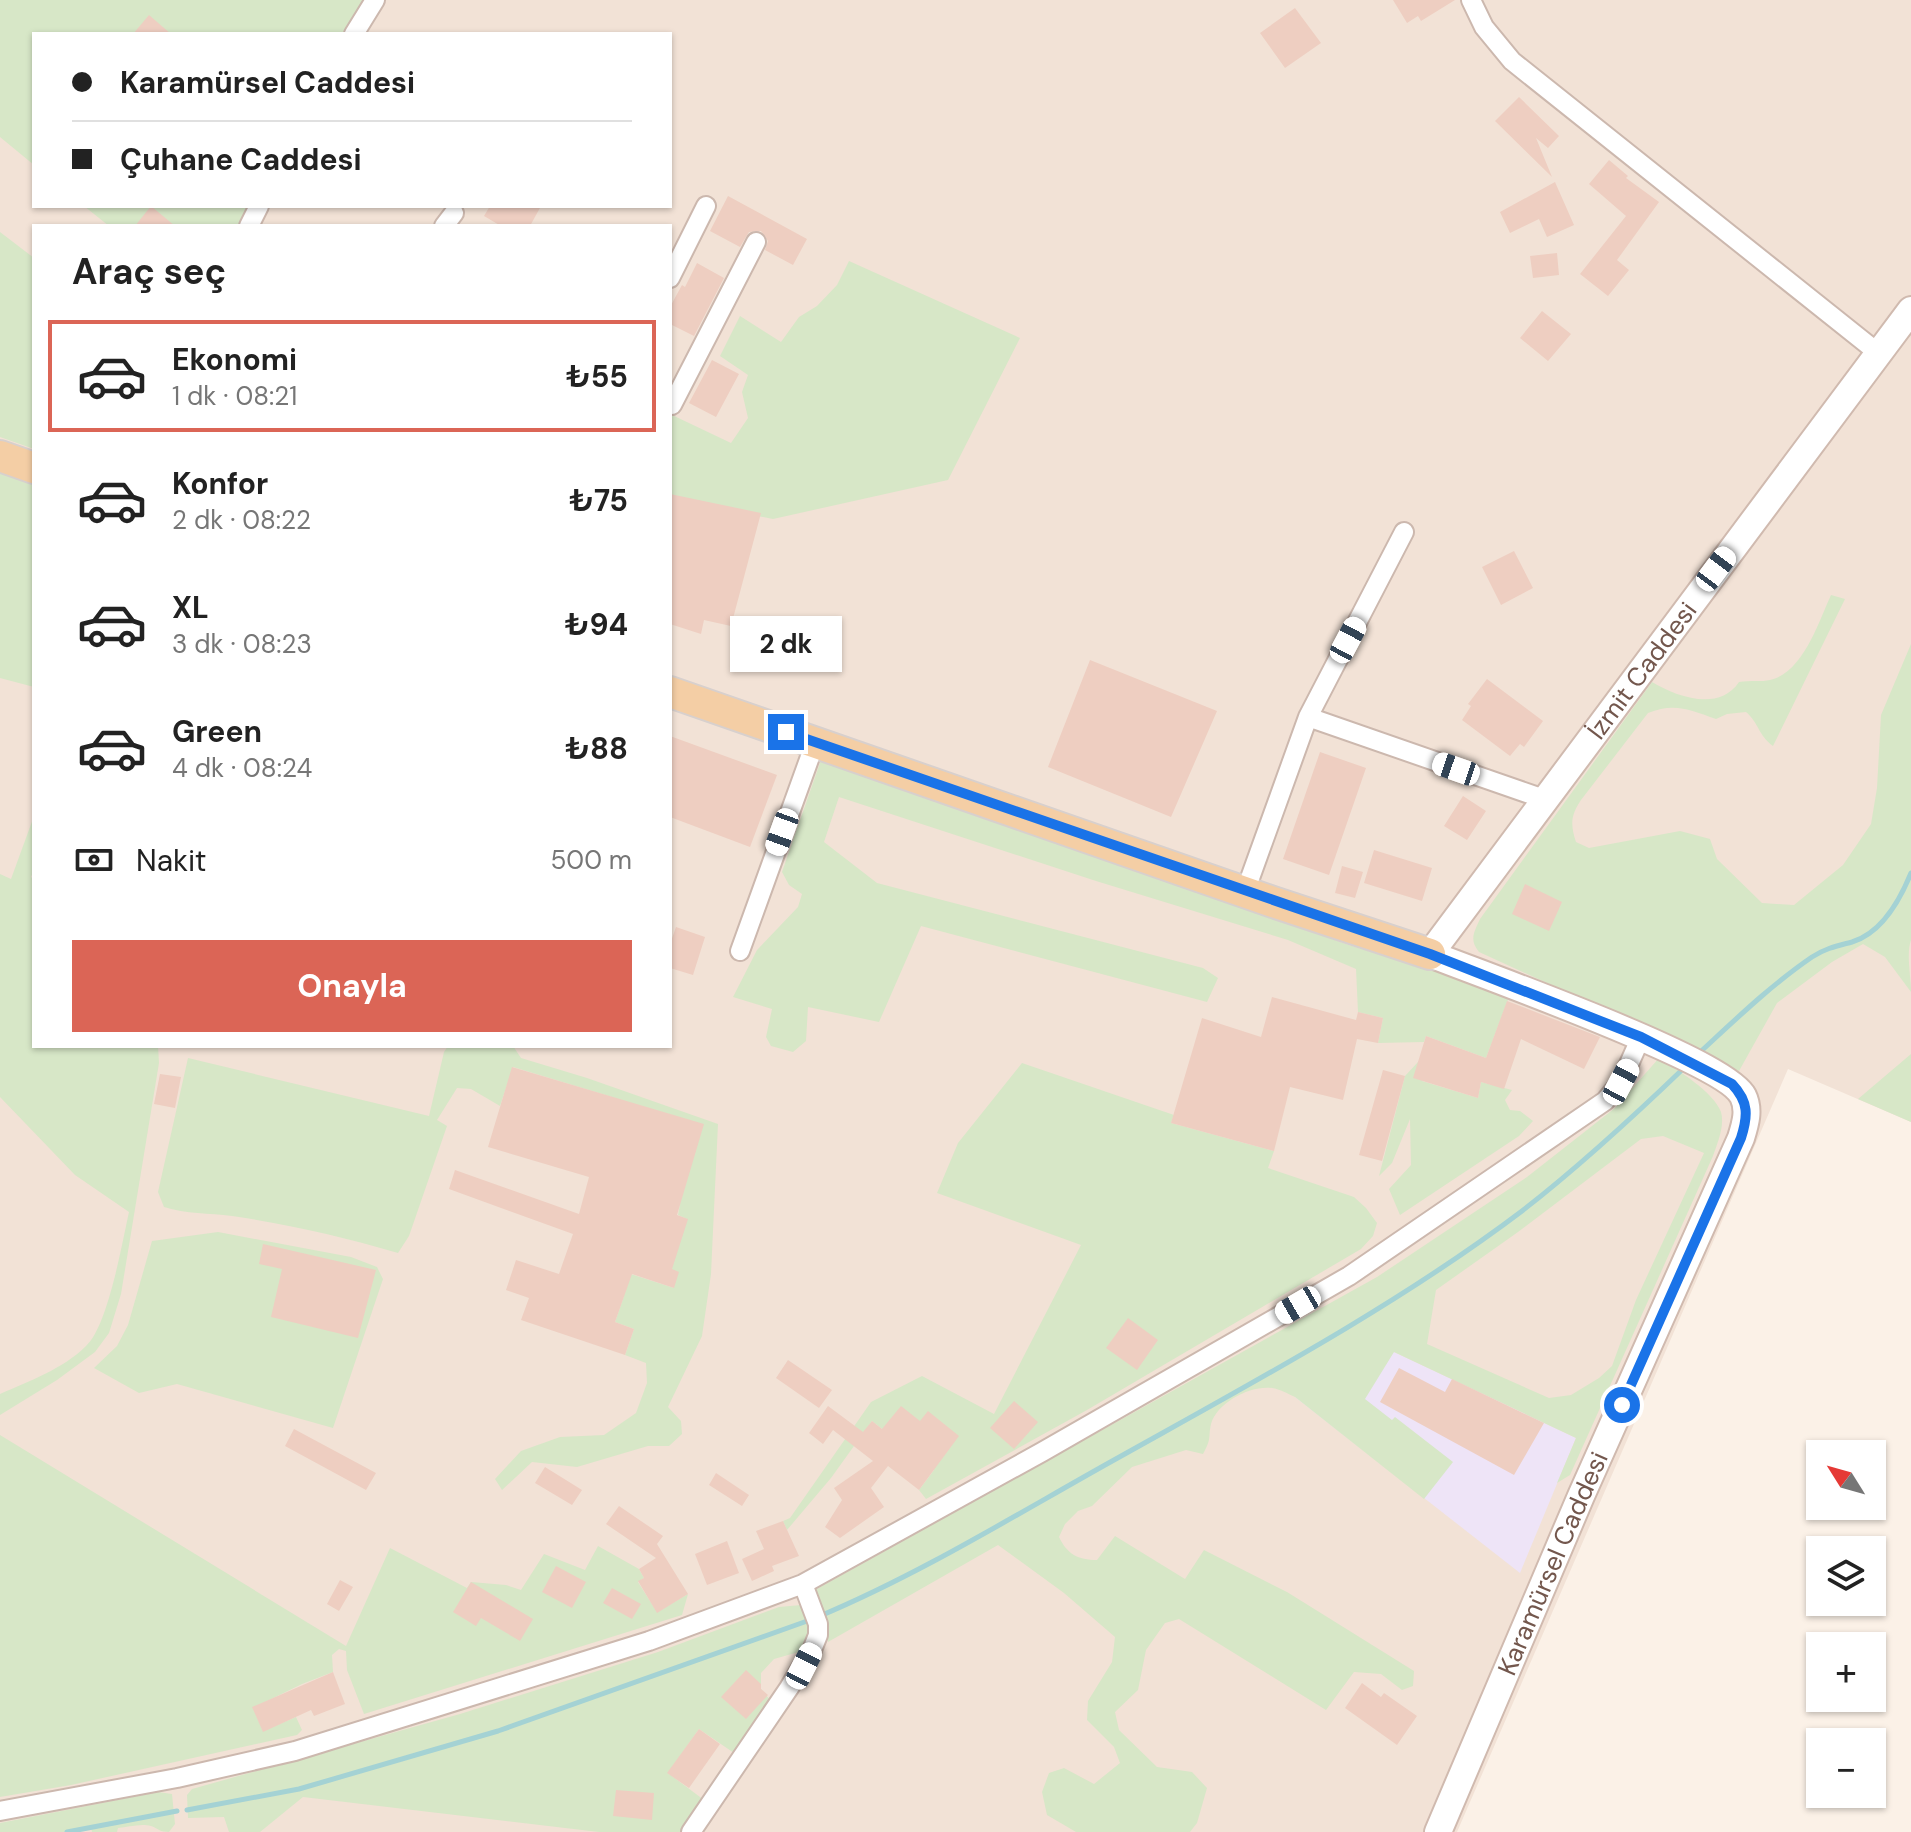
<!DOCTYPE html>
<html lang="tr">
<meta charset="utf-8">
<style>
:root{--surface:#fff;--page:#f2f2f2;--text:#222;--muted:#767676;--line:#e0e0e0;--accent:#db6556}
body{margin:0;font-family:"DM Sans",sans-serif;background:var(--page);color:var(--text);height:100vh;display:flex;flex-direction:column;font-size:30px;white-space:nowrap}
*{box-sizing:border-box;margin:0}
p{font-size:26px;color:var(--muted)}
.icon{flex:none;width:44px;height:44px;fill:none;stroke:currentColor;stroke-width:2;stroke-linecap:round;stroke-linejoin:round}
.map{position:relative;flex:1;overflow:hidden}
.side{position:absolute;left:32px;top:224px;width:640px;height:824px;display:flex;flex-direction:column;background:var(--surface);border-radius:0px;box-shadow:0 2px 6px #0004}
.side>*{flex:none}
.banner{position:absolute;left:32px;top:32px;width:640px;height:176px;border-radius:0px;box-shadow:0 2px 6px #0004;display:grid;align-content:center;height:176px;padding:0 40px;background:var(--surface)}
.needle{width:52px;rotate:307deg}
.fabs{position:absolute;left:1806px;top:1440px;display:grid;gap:16px}
.fabs a{display:grid;place-items:center;width:80px;height:80px;border-radius:0px;background:var(--surface);box-shadow:0 2px 6px #0004;font-size:40px}
.end{position:absolute;width:36px;height:36px;margin:-18px;border:10px solid #1a73e8;background:#fff;box-shadow:0 0 0 4px #fff}
.from{border-radius:50%}
.bubble{position:absolute;height:56px;border-radius:0px;background:var(--surface);box-shadow:0 2px 6px #0004;font-size:26px;font-weight:700;line-height:56px;text-align:center}
.car{position:absolute;width:24px;height:48px;margin:-24px -12px;border-radius:10px;box-shadow:0 0 6px 2px #0007;background:linear-gradient(#fff 24%,#345 0 40%,#fff 0 76%,#345 0 86%,#fff 0)}
.banner b{display:flex;align-items:center;gap:28px;height:76px;font-size:30px}
.banner b+b{border-top:2px solid var(--line)}
.banner i{width:20px;height:20px;background:var(--text)}
ul{padding:0;list-style:none}
li{display:flex;align-items:center;gap:24px;height:112px;margin:0 16px 12px;padding:0 24px;border:4px solid transparent;border-radius:0px}
li div{flex:1}
li b{display:block;font-size:30px}
li em{font-style:normal;font-weight:700}
li.current{border-color:var(--accent)}
li>.icon{width:72px;height:72px;stroke-width:1.5}
h2{padding:0 40px;font-size:36px;line-height:96px}
.pay{display:flex;align-items:center;gap:20px;height:88px;padding:0 40px;font-size:30px}
.pay p{margin-inline-start:auto}
.action{display:flex;gap:16px;margin-top:auto;padding:16px 40px}
.action a{flex:1;height:92px;border-radius:0px;background:var(--accent);color:#fff;font-size:32px;font-weight:700;line-height:92px;text-align:center}
.map>svg:first-child{display:block}
.residential{fill:#f2e2d6;fill-rule:evenodd}
.education{fill:#eee4f7}
.green{fill:#d7e7c7;fill-rule:evenodd}
.lines{fill:none;stroke-linecap:round;stroke-linejoin:round}
.stream{stroke:#a4d2d4;stroke-width:5}
.building{fill:#eecec1}
.street-casing{stroke:#ccb8ae;stroke-width:22}
.secondary-casing{stroke:#d0baaf;stroke-width:30}
.primary-casing{stroke:#d8d0cd;stroke-width:34}
.street{stroke:#fff;stroke-width:18}
.secondary{stroke:#fff;stroke-width:26}
.primary{stroke:#f4cea5;stroke-width:30}
.route{stroke:#1a73e8;stroke-width:10}
.labels{text-anchor:middle;stroke-width:7;stroke-linejoin:round;paint-order:stroke}
.street-label{font-size:26px;fill:#73574d;stroke:#fef6ed}
</style>
<div class="map">
<svg width="1911" height="1832" viewBox="0 0 1911 1832">
<rect width="100%" height="100%" fill="#fbf1e7"/>
<path class="residential" d="M0 0H1911V1122L1788 1069 1457 1832H0ZM34 34H670V206H34ZM34 226H670V1046H34Z"/>
<path class="education" d="M1394 1352 1576 1438 1520 1573 1295 1397Z"/>
<path class="green" d="M0 0H363L342 34H34V165L0 137Z
M84 206H249L239 226H109Z
M0 232 34 258V449L0 437Z
M849 261 1020 338 948 480 773 519 670 499V414L731 443 748 418 742 392 748 375 720 356 740 316 781 342 799 317 817 306 837 285Z
M0 468 34 480V687L0 678Z
M1831 595 1845 599 1773 746C1758 735 1759 723 1746 712L1727 714 1716 719C1691 710 1674 702 1648 713L1581 800C1571 815 1570 824 1576 842L1589 848 1680 831 1710 839 1717 859 1762 903 1794 905 1843 865 1871 824 1877 788 1881 715 1911 644V940C1906 954 1911 976 1911 992L1885 957 1863 944 1832 962 1777 1003 1739 1071 1479 952C1469 940 1474 932 1480 919L1652 682C1677 697 1719 712 1739 682 1750 680 1762 682 1770 680 1803 673 1819 621 1831 595Z
M821 760 1296 924C1329 938 1362 953 1397 955L1509 997 1486 1058 1426 1036 1424 1042 1378 1043 1383 1018 1358 1012 1356 969 1288 940 1096 881 839 797 824 842 877 883 1203 968 1218 978 1207 1002 921 926 879 1022 808 1007 806 1041 793 1052 771 1046 766 1037 772 1009 733 997 757 950 798 907 802 894 789 885 782 872Z
M34 816V870L31 877 34 879V1046H158L159 1063 121 1294 109 1333 95 1352 57 1380 0 1415V1394C29 1381 63 1369 86 1346 108 1326 122 1243 129 1212L75 1175 0 1097V874L11 879Z
M448 1046H513L521 1058 587 1078 718 1124 711 1274 702 1336 668 1407 681 1421 682 1434 669 1446H648L577 1467 532 1462 502 1490 495 1479 521 1451 560 1437 604 1435 636 1413 647 1383 646 1363 625 1355 634 1329 615 1322 624 1296 566 1253 674 1288 671 1269 687 1219 678 1215 680 1204 612 1097 513 1067 500 1106 471 1089 457 1088 437 1120 447 1126 409 1236 398 1253C344 1237 287 1224 232 1216 209 1213 186 1214 164 1207L158 1192 188 1058 429 1116 444 1052Z
M1911 1054V1122L1858 1099Z
M1659 1058C1676 1069 1714 1092 1721 1112 1725 1126 1717 1144 1713 1156L1570 1475 1557 1483 1576 1438 1394 1352 1365 1399 1392 1420 1395 1417 1453 1462 1424 1499 1295 1397C1288 1394 1280 1389 1272 1388 1251 1385 1217 1402 1211 1424 1208 1438 1212 1438 1203 1454L1186 1450 1132 1467 1092 1506 1078 1511 1065 1524 1059 1537C1067 1554 1078 1560 1097 1560L1115 1536 1185 1579 1204 1550 1287 1592 1414 1671 1413 1686 1402 1690 1381 1674 1354 1672 1326 1710 1179 1619 1165 1623 1146 1650 1138 1690 1115 1712 1119 1730 1157 1767 1192 1772 1207 1788 1197 1823 1190 1832H1076L1047 1815 1042 1792 1049 1773 1064 1768 1094 1784 1120 1763 1114 1747 1087 1720 1088 1701 1112 1662 1115 1637 1064 1593 998 1545 828 1642V1623L815 1590 1377 1277 1527 1177 1615 1108ZM1663 1136 1704 1153 1636 1300 1612 1366 1599 1378 1571 1395 1549 1398 1427 1344 1436 1290 1518 1232 1641 1139Z
M1418 1062 1422 1081 1478 1098 1481 1082 1512 1090 1505 1100 1510 1110 1520 1111 1533 1121 1519 1136 1400 1215 1389 1189 1411 1165 1410 1119 1392 1163 1379 1176 1405 1076Z
M1022 1063 1174 1115 1171 1123 1274 1151 1268 1168 1354 1197 1366 1208 1377 1223 1373 1236 1361 1249 1087 1410 926 1499 919 1490 934 1470 872 1421 831 1478 787 1530 783 1521 790 1518 871 1402 922 1376 994 1414 1081 1245 937 1193 958 1143Z
M218 1232 351 1257 377 1267 383 1279 333 1428 177 1384 139 1393 94 1368 117 1346 128 1325 152 1241Z
M0 1435 346 1646 390 1548 467 1588 471 1582 506 1585 521 1590 544 1554 585 1570 598 1546 639 1569 644 1578 638 1582 657 1612 688 1594 682 1615 364 1714 347 1670 346 1651 339 1649 332 1655 333 1672 302 1684 253 1708 263 1731 296 1717 302 1730 297 1735 71 1785 0 1797Z
M801 1605C811 1623 812 1633 802 1651L774 1659 761 1673V1689L771 1701 734 1753 699 1729 668 1773 704 1800 682 1832H599L303 1797 260 1832H229L224 1817 188 1818 187 1795 192 1789 460 1714 658 1652 779 1607Z
M158 1792 172 1794 175 1824 169 1832C160 1832 159 1829 151 1826 141 1823 128 1827 118 1828L117 1832H92L91 1827 73 1832H0V1823Z"/>
<g class="lines">
<path class="stream" d="M1698 1054C1735 1020 1771 985 1812 957 1826 948 1837 946 1852 942 1882 933 1900 900 1911 873
M820 1616C922 1573 1017 1514 1114 1460 1250 1384 1398 1305 1522 1211 1580 1166 1633 1117 1685 1067
M187 1810 299 1789 498 1731 810 1620
M67 1832 177 1811"/>
</g>
<path class="building" d="M1393 0H1455L1421 21 1418 16 1407 23Z
M1295 8 1321 43 1285 68 1260 33Z
M149 15 171 34H133Z
M1519 97 1559 136 1548 148 1536 138 1552 177 1495 121Z
M1609 160 1628 176 1626 178 1659 202 1617 260 1629 270 1608 296 1580 274 1626 216 1589 184Z
M1555 182 1574 225 1547 237 1539 219 1510 233 1500 212Z
M728 196 807 239 793 265 765 250 768 241 761 231 749 232 740 247 710 231Z
M151 206 175 226H135Z
M490 206H541L530 226H501L484 216Z
M1557 253 1559 275 1533 278 1530 256Z
M697 263 724 278 694 336 670 324V307L682 285 685 287Z
M1542 311 1571 334 1548 361 1520 338Z
M712 360 739 374 716 417 689 403Z
M670 494 761 513 731 626 704 620 701 634 670 624Z
M1514 551 1533 588 1501 605 1482 567Z
M1090 660 1217 711 1171 817 1048 767Z
M1487 679 1543 721 1524 747 1520 744 1510 756 1462 720 1471 706 1468 704Z
M670 736 777 775 750 847 670 817Z
M1320 752 1366 768 1329 875 1283 859Z
M1463 796 1486 811 1467 840 1444 826Z
M1374 850 1432 868 1422 901 1364 883Z
M1342 866 1363 872 1355 898 1335 893Z
M1525 884 1562 902 1549 931 1512 914Z
M676 927 705 937 693 975 670 968V944Z
M1272 997 1356 1020 1358 1012 1383 1018 1378 1043 1357 1039 1343 1100 1290 1087 1274 1151 1171 1123 1202 1018 1261 1037Z
M1507 1001 1600 1037 1584 1069 1521 1039 1504 1089 1481 1082 1478 1098 1413 1078 1426 1036 1486 1058Z
M512 1067 704 1124 677 1215 688 1219 672 1269 679 1272 674 1288 632 1274 615 1322 634 1329 625 1355 521 1320 529 1298 506 1290 516 1260 559 1274 573 1234 449 1189 455 1170 579 1214 589 1177 488 1147Z
M1383 1070 1405 1076 1382 1161 1359 1155Z
M160 1074 181 1077 175 1108 154 1104Z
M263 1244 376 1270 358 1338 271 1317 282 1269 259 1264Z
M1128 1318 1158 1340 1137 1370 1106 1348Z
M788 1360 832 1390 819 1408 776 1378Z
M1399 1368 1445 1392 1452 1379 1544 1423 1514 1475 1380 1402Z
M1014 1401 1038 1422 1014 1449 990 1428Z
M828 1406 863 1432 872 1421 882 1429 901 1406 920 1421 928 1411 959 1436 919 1490 888 1466 871 1488 884 1507 840 1538 825 1527 842 1500 834 1488 873 1461 833 1430 823 1444 809 1433Z
M294 1429 376 1473 366 1490 285 1446Z
M545 1467 582 1490 572 1505 535 1483Z
M716 1473 749 1495 742 1506 709 1485Z
M619 1506 663 1536 657 1544 688 1594 657 1613 638 1581 644 1578 639 1569 656 1558 606 1524Z
M783 1521 799 1556 772 1566 774 1571 752 1581 742 1559 764 1549 756 1531Z
M727 1541 739 1573 707 1585 695 1554Z
M556 1566 586 1582 572 1608 542 1592Z
M340 1580 353 1587 339 1611 327 1604Z
M471 1582 533 1619 520 1641 481 1618 476 1626 453 1612Z
M612 1588 641 1604 632 1619 603 1603Z
M746 1670 761 1684V1689L768 1695 746 1719 721 1697Z
M333 1672 345 1704 314 1716 311 1710 263 1732 252 1707Z
M1362 1683 1381 1697 1384 1693 1417 1716 1397 1745 1345 1708Z
M699 1729 720 1744 689 1788 667 1773Z
M616 1790 654 1793 652 1820 613 1816Z"/>
<g class="lines">
<g class="street-casing">
<path id="street" d="M1471 0 1484 27 1512 61 1877 352
M354 34 375 0
M249 226 259 206
M444 226 454 213
M670 278 706 206
M670 404 672 405 756 242
M1308 717 1544 799
M1245 892 1308 717 1404 532
M740 951 815 743
M0 1811 177 1778 295 1751 649 1641 803 1584 1042 1452 1349 1276 1605 1101 1621 1082 1641 1037
M691 1832 789 1688 812 1650 818 1635V1624L803 1584"/>
</g>
<g class="secondary-casing">
<g id="secondary">
<path id="s1" d="M1438 1832 1581 1496 1741 1138C1745 1125 1750 1110 1743 1096 1724 1060 1480 974 1430 954L1911 310"/>
</g>
</g>
<g class="primary-casing">
<path id="primary" d="M0 456 34 468
M670 692 1273 902 1430 954"/>
</g>
<use href="#street" class="street"/>
<use href="#secondary" class="secondary"/>
<use href="#primary" class="primary"/>
</g>
<g class="lines">
<path class="route" d="M786 732 1430 954 1641 1037 1732 1084C1749 1102 1748 1116 1741 1138L1622 1405"/>
</g>
<g class="labels">
<g class="street-label">
<text dy="9" stroke="none"><textPath href="#s1" startOffset="1500">İzmit Caddesi</textPath></text>
<text dy="9" stroke="none"><textPath href="#s1" startOffset="292">Karamürsel Caddesi</textPath></text>
</g>
</g>
</svg>
<div class="fabs">
<a><svg class="needle" viewBox="-14 -14 28 28"><path d="M0-13l5 13h-10z" fill="#e53935"/><path d="M0 13l5-13h-10z" fill="#767676"/></svg></a>
<a><svg class="icon" aria-label="layers" viewBox="0 0 24 24"><path d="M12 4l9 5-9 5-9-5zM3 14l9 5 9-5"/></svg></a>
<a>+</a>
<a>−</a>
</div>
<i class="end from" style="left:1622px;top:1405px"></i>
<i class="end" style="left:786px;top:732px"></i>
<div class="bubble" style="left:730px;top:616px;width:112px">2 dk</div>
<i class="car" style="left:1716px;top:569px;rotate:37deg"></i>
<i class="car" style="left:1348px;top:640px;rotate:28deg"></i>
<i class="car" style="left:1456px;top:769px;rotate:289deg"></i>
<i class="car" style="left:782px;top:832px;rotate:200deg"></i>
<i class="car" style="left:1621px;top:1082px;rotate:28deg"></i>
<i class="car" style="left:1298px;top:1305px;rotate:240deg"></i>
<i class="car" style="left:804px;top:1666px;rotate:27deg"></i>
<div class="banner">
<b><i class="from"></i>Karamürsel Caddesi</b>
<b><i></i>Çuhane Caddesi</b>
</div>
<section class="side">
<h2>Araç seç</h2>
<ul>
<li class="current"><svg class="icon" aria-label="car" viewBox="0 0 24 24"><path d="M5 17H2v-5l4-1 3-4h7l3 4 3 1v5h-3M9 17h6M6 11h13"/><circle cx="7" cy="17" r="2"/><circle cx="17" cy="17" r="2"/></svg><div><b>Ekonomi</b><p>1 dk · 08:21</p></div><em>₺55</em></li>
<li><svg class="icon" aria-label="car" viewBox="0 0 24 24"><path d="M5 17H2v-5l4-1 3-4h7l3 4 3 1v5h-3M9 17h6M6 11h13"/><circle cx="7" cy="17" r="2"/><circle cx="17" cy="17" r="2"/></svg><div><b>Konfor</b><p>2 dk · 08:22</p></div><em>₺75</em></li>
<li><svg class="icon" aria-label="car" viewBox="0 0 24 24"><path d="M5 17H2v-5l4-1 3-4h7l3 4 3 1v5h-3M9 17h6M6 11h13"/><circle cx="7" cy="17" r="2"/><circle cx="17" cy="17" r="2"/></svg><div><b>XL</b><p>3 dk · 08:23</p></div><em>₺94</em></li>
<li><svg class="icon" aria-label="car" viewBox="0 0 24 24"><path d="M5 17H2v-5l4-1 3-4h7l3 4 3 1v5h-3M9 17h6M6 11h13"/><circle cx="7" cy="17" r="2"/><circle cx="17" cy="17" r="2"/></svg><div><b>Green</b><p>4 dk · 08:24</p></div><em>₺88</em></li>
</ul>
<div class="pay"><svg class="icon" aria-label="cash" viewBox="0 0 24 24"><path d="M3 7h18v10H3z"/><circle cx="12" cy="12" r="2"/></svg>Nakit<p>500 m</p></div>
<div class="action"><a>Onayla</a></div>
</section>
</div>
